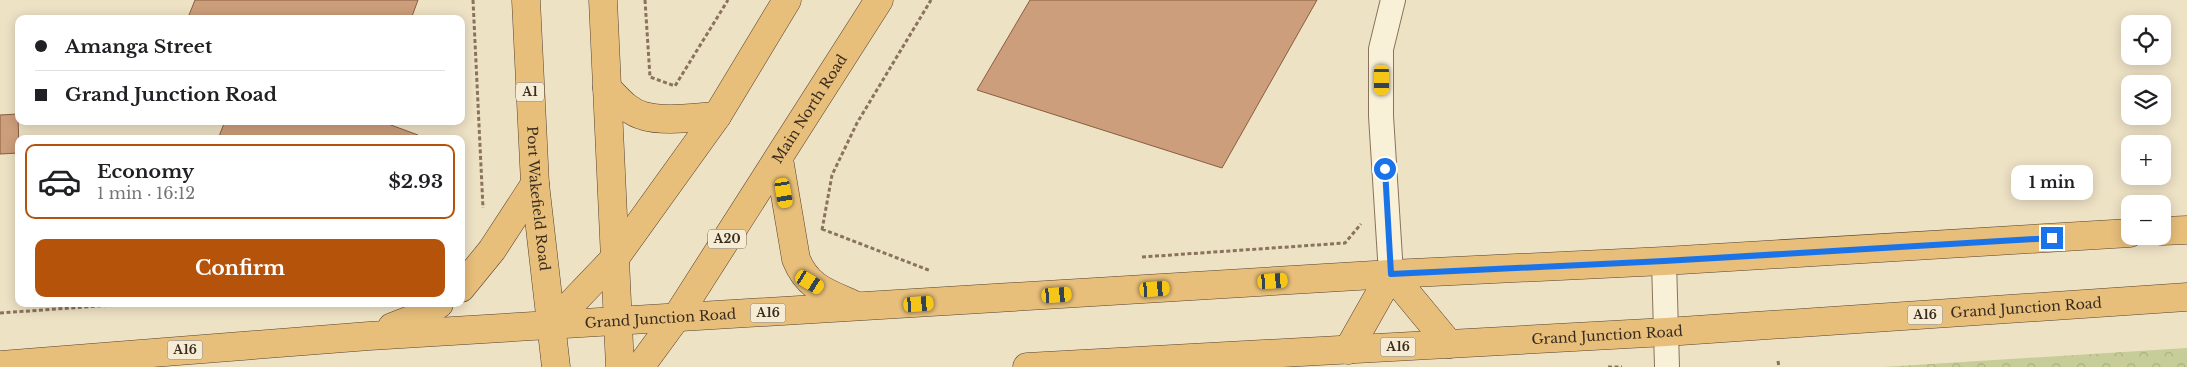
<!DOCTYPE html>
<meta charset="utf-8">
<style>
:root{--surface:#fff;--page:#f6f6f6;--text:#202124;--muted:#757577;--line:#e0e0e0;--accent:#b45309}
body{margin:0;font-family:"Libre Baskerville",serif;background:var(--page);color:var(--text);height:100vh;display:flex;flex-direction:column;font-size:19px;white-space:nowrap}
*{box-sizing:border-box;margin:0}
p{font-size:16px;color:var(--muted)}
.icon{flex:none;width:28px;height:28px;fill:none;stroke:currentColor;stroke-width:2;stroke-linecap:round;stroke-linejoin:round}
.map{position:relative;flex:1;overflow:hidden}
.drawer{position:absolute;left:15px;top:135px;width:450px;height:172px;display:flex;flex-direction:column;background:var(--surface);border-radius:10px;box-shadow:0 2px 12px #0003}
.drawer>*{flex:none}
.banner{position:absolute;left:15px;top:15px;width:450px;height:110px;border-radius:10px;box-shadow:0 2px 12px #0003;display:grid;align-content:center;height:110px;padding:0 20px;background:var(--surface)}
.tools{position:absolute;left:2121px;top:15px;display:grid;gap:10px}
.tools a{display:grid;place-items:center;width:50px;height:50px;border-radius:10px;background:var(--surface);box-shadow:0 2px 12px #0003;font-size:25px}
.end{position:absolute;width:22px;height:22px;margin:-11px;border:6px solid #1a73e8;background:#fff;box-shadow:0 0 0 2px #fff}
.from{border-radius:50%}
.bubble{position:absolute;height:35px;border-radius:10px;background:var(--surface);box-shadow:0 2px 12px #0003;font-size:16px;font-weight:700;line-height:35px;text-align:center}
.car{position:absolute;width:15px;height:30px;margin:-15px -8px;border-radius:6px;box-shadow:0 0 4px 1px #0007;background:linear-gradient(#f5c518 24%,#345 0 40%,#f5c518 0 76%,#345 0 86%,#f5c518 0)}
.banner b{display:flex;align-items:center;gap:18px;height:48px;font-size:19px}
.banner b+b{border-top:1px solid var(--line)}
.banner i{width:12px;height:12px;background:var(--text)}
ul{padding:9px 0 0;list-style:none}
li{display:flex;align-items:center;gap:15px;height:75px;margin:0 10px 8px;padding:0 10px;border:2px solid transparent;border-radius:10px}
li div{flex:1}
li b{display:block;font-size:19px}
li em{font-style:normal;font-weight:700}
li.selected{border-color:var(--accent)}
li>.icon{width:45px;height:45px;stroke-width:1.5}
.cta{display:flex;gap:10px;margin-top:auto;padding:10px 20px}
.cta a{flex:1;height:58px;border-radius:10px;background:var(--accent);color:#fff;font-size:20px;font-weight:700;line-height:58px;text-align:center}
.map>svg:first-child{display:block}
.park{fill:url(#park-crowns)}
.building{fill:#cc9e7b;stroke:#885e41}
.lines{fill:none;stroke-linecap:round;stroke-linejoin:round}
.minor-casing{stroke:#89745b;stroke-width:26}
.trunk-casing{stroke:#57422f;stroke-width:29}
.path{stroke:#89745b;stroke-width:3;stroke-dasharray:4 2.5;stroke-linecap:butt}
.minor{stroke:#f9f0d8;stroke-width:24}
.trunk{stroke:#e7be7a;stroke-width:28}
.route{stroke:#1a73e8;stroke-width:6}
.labels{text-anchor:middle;stroke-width:4;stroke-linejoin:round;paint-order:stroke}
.shield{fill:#f6ecd4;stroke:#726655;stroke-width:1}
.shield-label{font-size:12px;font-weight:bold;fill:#392c1f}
.street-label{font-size:14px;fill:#392c1f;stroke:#f6ecd4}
</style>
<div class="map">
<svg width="2187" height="367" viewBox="0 0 2187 367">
<defs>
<pattern id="park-crowns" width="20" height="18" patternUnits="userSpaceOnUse" patternTransform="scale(1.25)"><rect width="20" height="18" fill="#c6cd98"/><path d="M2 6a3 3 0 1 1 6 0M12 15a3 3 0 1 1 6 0" fill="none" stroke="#abb083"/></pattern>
</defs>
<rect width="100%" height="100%" fill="#eee2c5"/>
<path class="park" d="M2187 348V367H1883Z"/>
<path class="building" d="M195 0H418L411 19H198L189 15Z
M1030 0H1317L1222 168 977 90Z
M18 114 19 153 0 154V115Z
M225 121H380L418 135 417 139H218Z"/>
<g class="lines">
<g class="minor-casing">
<path id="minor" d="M1664 261 1667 367
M1391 274 1381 116V49L1393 0"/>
</g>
<g class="trunk-casing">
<g id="trunk">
<path id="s1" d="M526 0 535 184 556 367"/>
<path d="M603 0 620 367"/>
<path d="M607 88C618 99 628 112 644 116 664 122 696 117 717 116"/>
<path d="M779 159 796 259C808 289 829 293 857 306"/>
<path d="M2162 231 2187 230"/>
<path d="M1391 274 1449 344"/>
<path d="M461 288 492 250 535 184"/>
<path d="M551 325 615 258 717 116 787 0"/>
<path d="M392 327 423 315 439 304"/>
<path d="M1348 350 1391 274"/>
<path id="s2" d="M0 365 369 336 1391 274 1664 261 2130 233"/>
<path id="s3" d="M640 367 676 318 879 0"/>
<path id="s4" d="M1027 367 1666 332 2187 297"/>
</g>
</g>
<path class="path" d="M473 0 483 208
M645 0 650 77 675 86 728 0
M822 229 931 271
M822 230 832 175 857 123 931 0
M1142 257 1345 243 1361 224
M0 313 127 304
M1778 361 1779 367
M1608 367H1622"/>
<use href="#minor" class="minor"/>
<use href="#trunk" class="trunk"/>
</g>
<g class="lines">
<path class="route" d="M1385 169 1391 274 1664 261 2052 238"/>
</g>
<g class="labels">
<g class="shield">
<rect x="516" y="82.5" width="28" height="19" rx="4"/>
<rect x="708" y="229.5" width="38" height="19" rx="4"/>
<rect x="750.5" y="303.5" width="35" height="19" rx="4"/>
<rect x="1907.5" y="305.5" width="35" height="19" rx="4"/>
<rect x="1380.5" y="337.5" width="35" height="19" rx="4"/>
<rect x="167.5" y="340.5" width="35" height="19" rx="4"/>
</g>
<g class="shield-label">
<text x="530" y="96">A1</text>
<text x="727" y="243">A20</text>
<text x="768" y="317">A16</text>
<text x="1925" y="319">A16</text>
<text x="1398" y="351">A16</text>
<text x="185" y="354">A16</text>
</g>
<g class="street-label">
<text dy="5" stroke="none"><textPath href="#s3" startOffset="309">Main North Road</textPath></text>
<text dy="5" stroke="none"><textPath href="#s1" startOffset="199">Port Wakefield Road</textPath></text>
<text dy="5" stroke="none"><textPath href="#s4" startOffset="1001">Grand Junction Road</textPath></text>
<text dy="5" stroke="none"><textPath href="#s2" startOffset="662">Grand Junction Road</textPath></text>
<text dy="5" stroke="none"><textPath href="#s4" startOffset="581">Grand Junction Road</textPath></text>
</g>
</g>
</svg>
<div class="tools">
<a><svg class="icon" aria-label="locate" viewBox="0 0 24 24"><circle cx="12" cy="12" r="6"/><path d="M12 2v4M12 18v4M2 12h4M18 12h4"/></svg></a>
<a><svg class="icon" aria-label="layers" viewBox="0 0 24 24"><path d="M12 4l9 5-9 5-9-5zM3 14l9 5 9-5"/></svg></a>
<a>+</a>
<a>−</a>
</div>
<i class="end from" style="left:1385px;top:169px"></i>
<i class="end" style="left:2052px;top:238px"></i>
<div class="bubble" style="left:2011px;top:165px;width:82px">1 min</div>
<i class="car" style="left:1382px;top:80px;rotate:180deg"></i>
<i class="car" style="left:784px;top:193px;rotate:170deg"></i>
<i class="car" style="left:1273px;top:281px;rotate:86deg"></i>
<i class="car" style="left:810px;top:282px;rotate:121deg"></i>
<i class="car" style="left:1155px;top:289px;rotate:86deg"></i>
<i class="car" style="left:1057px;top:295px;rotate:86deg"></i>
<i class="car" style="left:919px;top:304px;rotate:86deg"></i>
<div class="banner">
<b><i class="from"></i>Amanga Street</b>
<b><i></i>Grand Junction Road</b>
</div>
<section class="drawer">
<ul>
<li class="selected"><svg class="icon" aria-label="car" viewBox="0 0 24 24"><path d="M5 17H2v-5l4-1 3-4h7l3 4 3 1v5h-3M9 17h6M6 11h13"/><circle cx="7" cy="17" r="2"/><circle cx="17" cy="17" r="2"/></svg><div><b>Economy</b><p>1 min · 16:12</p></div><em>$2.93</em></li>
</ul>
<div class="cta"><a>Confirm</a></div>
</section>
</div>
